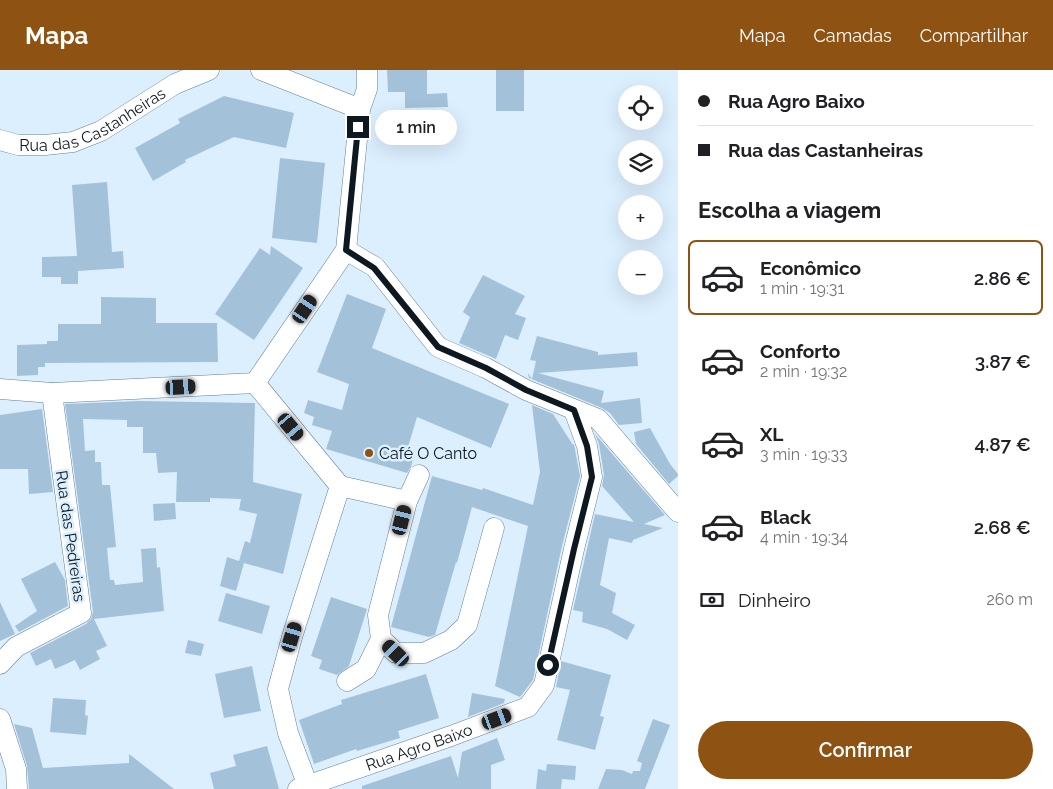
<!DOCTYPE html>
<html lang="pt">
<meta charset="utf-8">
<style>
:root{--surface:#fff;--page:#f6f6f6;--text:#202124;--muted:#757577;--line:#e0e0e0;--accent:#8e5212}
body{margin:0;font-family:Raleway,sans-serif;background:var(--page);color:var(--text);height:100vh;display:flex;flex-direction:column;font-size:19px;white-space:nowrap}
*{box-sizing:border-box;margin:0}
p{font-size:16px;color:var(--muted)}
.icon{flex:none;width:28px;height:28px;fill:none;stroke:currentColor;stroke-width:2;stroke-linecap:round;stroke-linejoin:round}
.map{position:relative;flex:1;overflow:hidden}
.sheet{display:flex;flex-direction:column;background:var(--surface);width:375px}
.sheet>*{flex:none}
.guide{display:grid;align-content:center;height:110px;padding:0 20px;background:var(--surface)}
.fabs{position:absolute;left:618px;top:15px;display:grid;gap:10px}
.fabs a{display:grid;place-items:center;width:45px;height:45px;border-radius:50%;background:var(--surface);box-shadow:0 5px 20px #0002;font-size:25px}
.end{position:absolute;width:22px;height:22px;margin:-11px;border:6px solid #0d1821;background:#fff;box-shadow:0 0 0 2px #fff}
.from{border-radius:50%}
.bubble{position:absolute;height:35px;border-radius:18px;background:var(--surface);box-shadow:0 5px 20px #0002;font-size:16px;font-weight:600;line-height:35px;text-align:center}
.car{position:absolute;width:15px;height:30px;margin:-15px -8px;border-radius:6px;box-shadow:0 0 4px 1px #0007;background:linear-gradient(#222 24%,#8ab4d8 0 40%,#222 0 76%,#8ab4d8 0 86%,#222 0)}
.guide b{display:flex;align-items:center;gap:18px;height:48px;font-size:19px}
.guide b+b{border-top:1px solid var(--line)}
.guide i{width:12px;height:12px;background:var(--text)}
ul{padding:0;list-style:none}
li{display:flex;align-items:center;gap:15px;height:75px;margin:0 10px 8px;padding:0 10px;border:2px solid transparent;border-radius:8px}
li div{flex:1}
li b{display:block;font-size:19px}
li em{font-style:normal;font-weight:600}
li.current{border-color:var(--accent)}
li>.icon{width:45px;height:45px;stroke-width:1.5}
h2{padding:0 20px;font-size:22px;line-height:60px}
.pay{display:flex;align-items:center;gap:12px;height:55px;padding:0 20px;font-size:19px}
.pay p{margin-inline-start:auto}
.primary-button{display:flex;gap:10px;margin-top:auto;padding:10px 20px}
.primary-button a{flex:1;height:58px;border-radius:30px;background:var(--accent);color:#fff;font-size:20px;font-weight:600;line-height:58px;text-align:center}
header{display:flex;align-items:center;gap:30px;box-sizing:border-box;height:70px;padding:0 25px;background:var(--accent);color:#fff}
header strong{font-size:24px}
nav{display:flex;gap:28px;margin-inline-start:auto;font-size:18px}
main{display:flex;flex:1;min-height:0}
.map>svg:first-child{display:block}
.building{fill:#a3c2da}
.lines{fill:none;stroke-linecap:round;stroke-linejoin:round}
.minor-casing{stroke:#638095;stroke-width:21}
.minor{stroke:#fff;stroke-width:20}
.route{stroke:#0d1821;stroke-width:6}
.poi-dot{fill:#8e5212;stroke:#dceffe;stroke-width:2}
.labels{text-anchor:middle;stroke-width:5;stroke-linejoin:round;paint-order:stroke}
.street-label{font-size:16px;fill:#0d1821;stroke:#dceffe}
.poi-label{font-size:16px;fill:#0d1821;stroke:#dceffe;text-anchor:start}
</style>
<header>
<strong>Mapa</strong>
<nav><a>Mapa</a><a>Camadas</a><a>Compartilhar</a></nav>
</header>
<main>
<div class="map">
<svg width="678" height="719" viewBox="0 0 678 719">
<rect width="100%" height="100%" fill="#dceffe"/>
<path class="building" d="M387 0H427V24L447 23 448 37 405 38V22H388Z
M496 0H524V41H496Z
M224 26 294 43 286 78 234 67 185 90 186 92 153 111 135 78 180 53 178 49Z
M280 88 325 93 317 173 272 168Z
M107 112 112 182 123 181 124 198 78 201V214H61V207H42V187L77 186 72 115Z
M271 176 303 198 254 270 215 244 260 178 270 185Z
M483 205 525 226 515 244 526 248 518 270 505 265 496 289 459 273 470 247 463 242Z
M347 224 386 239 372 278 509 334 491 378 417 347 405 387 413 389 411 397 407 403 326 379 332 361 312 355 314 347 304 343 308 330 342 340 349 314 317 302Z
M101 227 156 228V253H217L218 292 45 293V297H38V305L17 306V275L47 274V271H58V254H101Z
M537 266 598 282V285L637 282 638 296 538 303 604 321 601 333 640 328 642 353 619 355 610 343 602 338 529 308 528 303 532 309 536 291 530 290Z
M140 331 255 333 253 412 302 424 283 504 244 493 236 521 220 516 227 487 239 491 245 471 250 473 257 444 239 440 241 429 210 428V432H176L177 402 158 403 156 383H143V357H127V350L83 349 85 381 95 380V392H101L102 415H110L116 477 107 478 110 510H114L115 515 143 512 141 479 156 478 157 498 160 497 164 541 94 549 107 576 96 581 100 589 80 600 75 590 55 599 51 589 36 596 30 583 86 554 91 549 93 542 65 334Z
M532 335 553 344 573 375 574 374 580 406 562 476 533 610 520 627 495 616 528 456 472 437 457 493 456 492 435 565 429 567 391 557 432 406 482 420 483 418 533 435 540 402Z
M42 339 53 422 29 424 28 399H0V345Z
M650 358 670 394 678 404V406L669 414 636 374 634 362Z
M595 364 665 445 644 454 663 458 633 470 632 473 609 468 600 515 616 523 612 543 635 555 627 570 607 559 582 552 583 542 573 540 595 444 634 452 602 416 604 405 599 374Z
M175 433 176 449 154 451 153 434Z
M55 492 65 510 68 536 19 562 15 556 37 541 21 509Z
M226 523 270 536 262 564 218 551Z
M331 527 367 539 349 596 337 605 319 599 322 590 311 586Z
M0 532 15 564 0 571Z
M188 570 204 574 201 586 185 583Z
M561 591 611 605 600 646 604 647 595 680 557 670 570 620 556 617Z
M252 596 261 641 224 648 215 604Z
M426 604 439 648 398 661 400 668 357 681 356 679 314 694 299 650 342 634 341 630Z
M472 623 505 629 504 633 468 647Z
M53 628 86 630 85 645 88 646 86 665 50 662Z
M653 649 670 655 645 719H598L606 699 622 700 632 704 633 701H640L642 693 637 691Z
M14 654 32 658 43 698 129 693V684L174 719H29L27 696Z
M497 668 505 690 491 695V719H362V716L451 686 458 708 462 682Z
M267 676 279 719H214L210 703 236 696 233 685Z
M547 694 576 696 575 710 562 709 561 719H536L538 699 546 701Z"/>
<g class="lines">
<g class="minor-casing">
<g id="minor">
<path d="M261 0 360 39"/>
<path id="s1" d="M0 70 18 75H45L73 72 101 61 175 14 209 0"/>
<path d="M346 180 375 197 438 277 486 298 526 320 598 349 678 442"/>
<path d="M255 313 346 180 360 39 367 19V0"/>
<path d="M255 313 340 416"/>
<path d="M0 319 52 323 255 313"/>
<path d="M340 416 407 431"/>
<path d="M381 569 396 583H424L451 570 467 555 494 458"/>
<path d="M0 594 16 577 81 543 52 323"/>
<path d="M347 611 366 599 381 569 378 545 407 431 419 405"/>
<path d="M0 649 16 699 17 719"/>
<path d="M308 716 288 663 278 619 292 567 340 416"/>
<path id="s2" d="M298 719 451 666 528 637 544 615 574 479 592 407 587 376 574 340"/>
</g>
</g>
<use href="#minor" class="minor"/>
</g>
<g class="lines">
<path class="route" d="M358 57 346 180 374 198 438 277 486 298 526 320 574 340 587 376 592 407 574 479 548 595"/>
</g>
<circle class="poi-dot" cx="369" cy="383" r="5"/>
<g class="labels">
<g class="street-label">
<text dy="6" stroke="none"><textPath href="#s1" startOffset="99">Rua das Castanheiras</textPath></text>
<text transform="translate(71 466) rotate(82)" y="6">Rua das Pedreiras</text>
<text dy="6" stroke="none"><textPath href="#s2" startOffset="128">Rua Agro Baixo</textPath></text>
</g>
<g class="poi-label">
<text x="379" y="389">Café O Canto</text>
</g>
</g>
</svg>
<div class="fabs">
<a><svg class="icon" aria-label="locate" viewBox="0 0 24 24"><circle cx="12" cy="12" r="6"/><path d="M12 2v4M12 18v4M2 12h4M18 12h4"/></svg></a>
<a><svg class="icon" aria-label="layers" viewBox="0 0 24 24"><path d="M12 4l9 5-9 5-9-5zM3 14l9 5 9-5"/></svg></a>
<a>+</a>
<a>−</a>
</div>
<i class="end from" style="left:548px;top:595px"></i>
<i class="end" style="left:358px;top:57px"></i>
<div class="bubble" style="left:375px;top:40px;width:82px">1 min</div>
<i class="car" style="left:305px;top:239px;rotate:34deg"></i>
<i class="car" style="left:181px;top:317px;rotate:87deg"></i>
<i class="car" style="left:291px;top:357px;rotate:140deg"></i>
<i class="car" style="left:402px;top:450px;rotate:14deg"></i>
<i class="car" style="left:292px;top:567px;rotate:17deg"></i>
<i class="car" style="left:396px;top:583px;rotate:314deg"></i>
<i class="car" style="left:497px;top:649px;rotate:69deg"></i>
</div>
<section class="sheet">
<div class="guide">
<b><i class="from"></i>Rua Agro Baixo</b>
<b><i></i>Rua das Castanheiras</b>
</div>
<h2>Escolha a viagem</h2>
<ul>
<li class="current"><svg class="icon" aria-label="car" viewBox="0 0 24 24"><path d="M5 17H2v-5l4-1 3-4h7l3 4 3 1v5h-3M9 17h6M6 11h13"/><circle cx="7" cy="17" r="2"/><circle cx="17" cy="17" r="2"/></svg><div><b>Econômico</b><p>1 min · 19:31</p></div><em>2.86 €</em></li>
<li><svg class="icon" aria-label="car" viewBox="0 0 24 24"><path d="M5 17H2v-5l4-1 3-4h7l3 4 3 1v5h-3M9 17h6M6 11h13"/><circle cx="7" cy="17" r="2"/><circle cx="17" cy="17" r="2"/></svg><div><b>Conforto</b><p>2 min · 19:32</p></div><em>3.87 €</em></li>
<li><svg class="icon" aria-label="car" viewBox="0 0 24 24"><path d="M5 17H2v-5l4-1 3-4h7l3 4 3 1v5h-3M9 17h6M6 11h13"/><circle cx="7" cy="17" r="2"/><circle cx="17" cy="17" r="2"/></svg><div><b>XL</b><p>3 min · 19:33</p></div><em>4.87 €</em></li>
<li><svg class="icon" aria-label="car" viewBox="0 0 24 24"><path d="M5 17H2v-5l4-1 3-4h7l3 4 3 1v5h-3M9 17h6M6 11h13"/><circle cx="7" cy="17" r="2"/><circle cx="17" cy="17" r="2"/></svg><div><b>Black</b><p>4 min · 19:34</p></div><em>2.68 €</em></li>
</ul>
<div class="pay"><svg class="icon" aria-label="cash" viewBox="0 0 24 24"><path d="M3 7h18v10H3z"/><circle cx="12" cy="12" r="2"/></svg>Dinheiro<p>260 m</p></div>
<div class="primary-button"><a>Confirmar</a></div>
</section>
</main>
